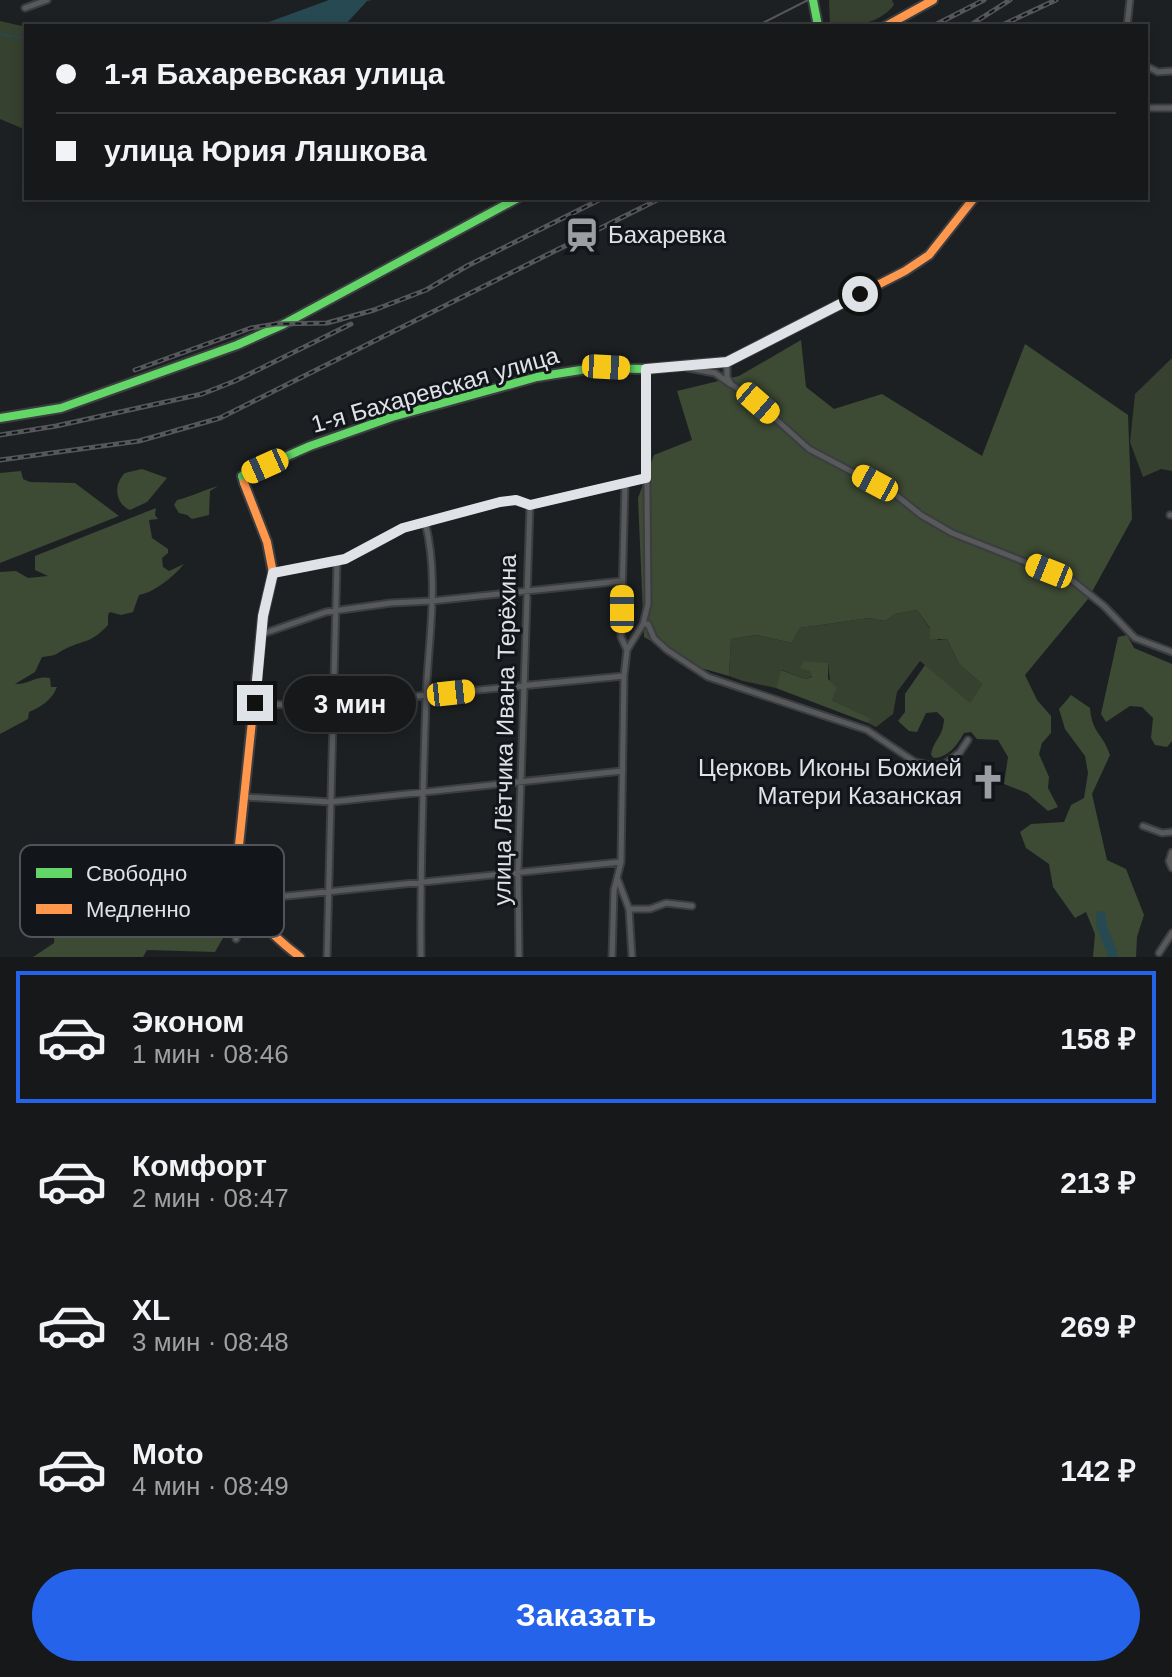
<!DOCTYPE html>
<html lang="ru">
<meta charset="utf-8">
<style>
:root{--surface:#16181a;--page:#232527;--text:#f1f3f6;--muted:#9ea0a2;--line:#353739;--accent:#2563eb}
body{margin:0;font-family:Helvetica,sans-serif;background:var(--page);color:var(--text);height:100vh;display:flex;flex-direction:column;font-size:30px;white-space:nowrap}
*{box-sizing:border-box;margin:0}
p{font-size:26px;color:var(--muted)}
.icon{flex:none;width:44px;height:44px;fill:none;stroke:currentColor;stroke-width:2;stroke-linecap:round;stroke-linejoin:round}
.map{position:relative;height:957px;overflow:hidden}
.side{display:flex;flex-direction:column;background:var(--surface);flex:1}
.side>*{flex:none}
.top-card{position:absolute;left:24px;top:24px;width:1124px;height:176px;border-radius:0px;box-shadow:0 4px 12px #0003,0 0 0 2px var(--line);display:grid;align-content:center;height:176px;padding:0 32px;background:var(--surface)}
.end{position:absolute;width:36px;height:36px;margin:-18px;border:10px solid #dfe2e6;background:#111;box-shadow:0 0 0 4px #111}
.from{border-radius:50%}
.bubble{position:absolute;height:56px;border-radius:28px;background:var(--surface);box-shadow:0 4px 12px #0003,0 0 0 2px var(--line);font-size:26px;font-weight:800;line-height:56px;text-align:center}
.car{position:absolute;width:24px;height:48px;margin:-24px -12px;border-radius:10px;box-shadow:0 0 6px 2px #0007;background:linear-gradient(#f5c518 24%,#345 0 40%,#f5c518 0 76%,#345 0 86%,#f5c518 0)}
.top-card b{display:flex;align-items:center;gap:28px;height:76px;font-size:30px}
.top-card b+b{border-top:2px solid var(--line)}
.top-card i{width:20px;height:20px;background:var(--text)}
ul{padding:14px 0 0;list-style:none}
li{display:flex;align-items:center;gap:24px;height:132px;margin:0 16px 12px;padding:0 16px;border:4px solid transparent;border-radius:0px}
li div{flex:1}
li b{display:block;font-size:30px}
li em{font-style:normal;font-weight:800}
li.on{border-color:var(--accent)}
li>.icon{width:72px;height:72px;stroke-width:1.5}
.cta{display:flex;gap:16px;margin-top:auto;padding:16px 32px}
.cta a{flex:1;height:92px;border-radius:48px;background:var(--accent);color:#fff;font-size:32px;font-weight:800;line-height:92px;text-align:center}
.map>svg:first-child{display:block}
.green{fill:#36412f}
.forest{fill:#3d4a34}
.water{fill:#274951}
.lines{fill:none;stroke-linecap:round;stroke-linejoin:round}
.stream{stroke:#274951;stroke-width:2}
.river{stroke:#274951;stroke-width:10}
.street-casing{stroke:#3b3d40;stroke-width:9}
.fast-casing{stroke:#3b3d40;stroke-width:12}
.slow-casing{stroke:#3b3d40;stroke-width:12}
.street{stroke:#58595b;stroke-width:5}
.fast{stroke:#63d668;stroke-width:8}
.slow{stroke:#ff974d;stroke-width:8}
.tram{stroke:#56575a;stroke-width:2}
.rail-casing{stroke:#56575a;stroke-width:5}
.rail{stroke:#12161b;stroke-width:2;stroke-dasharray:6;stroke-linecap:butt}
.route{stroke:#dfe2e6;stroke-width:10}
.labels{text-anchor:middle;stroke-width:6;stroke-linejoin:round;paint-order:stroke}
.poi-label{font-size:24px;fill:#dfe2e6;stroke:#12161b;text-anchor:start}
.street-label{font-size:24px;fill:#dfe2e6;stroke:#12161b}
.key{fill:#12161b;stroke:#505358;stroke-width:2}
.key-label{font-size:22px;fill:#dfe2e6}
</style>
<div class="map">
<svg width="1172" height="957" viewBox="0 0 1172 957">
<rect width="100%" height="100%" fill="#1d2023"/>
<path class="green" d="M829 0H892L894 5C878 25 854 26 830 26Z
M0 21 26 27V130L0 119Z
M1172 358V471L1161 469 1143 477 1130 442 1135 394Z
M917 610 938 640 947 639 959 664 982 684 970 704 920 661 897 692 893 714 876 727 868 723 870 719 832 700 828 663 810 671 813 676 805 679 782 670 776 688 743 681 729 676 731 639 756 635 792 643 800 628 869 618 885 621 895 614Z"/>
<path class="forest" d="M801 340 806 387 834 409 882 394 982 456 1025 344 1128 415 1132 519 1088 599 1025 675 1037 700 1051 716V733L1042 743 1039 754 1049 777 1048 788 1058 807 1048 811 1027 793 1004 784 1008 757 998 740 977 739 971 732 964 733C957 745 949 757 934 758L931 755C934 738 943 738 944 719L937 712 926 713 917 732 909 731 898 721 905 712V694L925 665 970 703 982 684 959 664 947 639H930V628L917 610 895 614 885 621 869 618 800 628 792 643 756 635 731 639 729 676 694 666 644 637 638 498 654 455 692 440 677 391 739 376Z
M142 469 167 478 147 502 130 510C115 504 113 484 125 473Z
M21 471 23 479 30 482 75 483 119 516 0 563V473Z
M218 486 210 491 209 515 192 519 187 515 179 513 174 505 177 500C191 497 203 490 218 486Z
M156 508 155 515 158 519 149 520 152 538 168 549V553L162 558 163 567 169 571 184 564C173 577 155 592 139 595L133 612 121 615 110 612 108 615V625C91 643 87 639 67 648 53 655 59 655 42 657L35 672 15 684C28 685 37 675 50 678L51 687H57C52 700 41 707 29 712L28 719 0 734V572L16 571 28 578 48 576 35 570V556Z
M1127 635 1134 648 1172 664V741L1167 747 1155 745 1151 738 1153 718 1142 707 1130 706 1106 722 1101 714 1118 637Z
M804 661 828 663V679L837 688 832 700 871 719 868 723 776 688 781 670 805 679 812 677 810 671 800 668Z
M1071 695 1090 708C1092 734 1103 733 1110 755L1092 794 1107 860 1126 869 1144 915 1137 937 1136 957H1093L1095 934 1086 912 1075 918 1053 887 1049 864 1026 848 1020 832 1031 824 1064 822 1071 805 1084 798 1088 773 1085 756 1065 729 1059 709Z
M97 900 223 938 215 952 147 950 143 957H33L54 943 55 931 41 927 44 917 54 912 69 919Z"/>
<path class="water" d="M329 0H372L367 1 344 26H258Z"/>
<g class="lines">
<path class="stream" d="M0 34 26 39"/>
<path class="river" d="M1101 916C1100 930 1110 942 1113 957"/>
<g class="street-casing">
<path id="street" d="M25 8 47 0
M1127 26 1130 0
M1146 66 1158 72 1172 71
M1146 108H1172
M727 362V377L731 384 758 403 809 449 896 495 921 515 952 533 1073 581 1104 606 1135 638 1172 652
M688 368 715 373 730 384
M1170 515H1172
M273 573 345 559 372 546 403 528 500 502 516 500 530 505 646 478
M643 624H648L654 638 667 650 708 677 867 730 915 762 933 766 945 764 960 752 968 740
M262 634 326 612 391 603 432 601 622 581
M627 650 643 624 648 604 646 369
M255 703 334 708 426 695 624 676
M245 797 331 802 622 771
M1143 826 1162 833 1172 832
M1172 852 1169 861 1172 868
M618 880 629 909 632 957
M629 909H650L666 903 692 906
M236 939 251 906 257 899 621 862
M1159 953 1172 933
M327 957 337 561
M421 957C420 871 423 785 426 699 428 640 440 580 425 522
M519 957 518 872 530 505
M612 957 614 890 621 862 624 676 627 650 621 637 625 483"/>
</g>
<g class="fast-casing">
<path id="fast" d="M813 0 818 26
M0 418 61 408 237 345 284 324 518 198
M244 483 242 476 310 446 392 417 537 377 593 368 646 369 701 364"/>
</g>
<g class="slow-casing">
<path id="slow" d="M886 26 933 0
M701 364 727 362 905 271 929 255 974 198
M244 483 267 542 273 573 263 616 236 874C246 910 271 935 300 957"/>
</g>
<use href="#street" class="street"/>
<use href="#fast" class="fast"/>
<use href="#slow" class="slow"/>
<path class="tram" d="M757 26 808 0"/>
<g class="rail-casing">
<path id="rail" d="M933 26 984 0
M969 26 1010 0
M1000 26 1056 0
M135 370 251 328 276 324 327 323 374 310 426 290 467 266 603 198
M0 435 56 426 202 394 235 381 351 324
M0 460 139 441 220 418 661 198"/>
</g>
<use href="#rail" class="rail"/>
</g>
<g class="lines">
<path class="route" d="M255 703 263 616 273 573 345 559 403 528 500 502 516 500 530 505 646 478V369L727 362 860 294"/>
</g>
<defs>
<g id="station-bare" transform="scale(2.76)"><path d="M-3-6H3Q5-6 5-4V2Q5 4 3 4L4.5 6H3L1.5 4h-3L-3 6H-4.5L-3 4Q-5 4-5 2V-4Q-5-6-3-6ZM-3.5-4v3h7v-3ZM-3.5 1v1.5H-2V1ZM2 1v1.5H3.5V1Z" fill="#9b9ea2" stroke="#12161b" stroke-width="2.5" paint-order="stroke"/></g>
<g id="church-bare" transform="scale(2.76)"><path d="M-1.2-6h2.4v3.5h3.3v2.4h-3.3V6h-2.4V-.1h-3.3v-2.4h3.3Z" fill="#9b9ea2" stroke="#12161b" stroke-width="2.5" paint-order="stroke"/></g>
</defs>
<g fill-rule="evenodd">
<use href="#station-bare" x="582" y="235"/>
<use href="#church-bare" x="988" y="782"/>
</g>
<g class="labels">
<g class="poi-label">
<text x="608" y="243">Бахаревка</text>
<text x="962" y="776" text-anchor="end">Церковь Иконы Божией<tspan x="962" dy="28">Матери Казанская</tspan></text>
</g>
<g class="street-label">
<text transform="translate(435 390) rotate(-16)" y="8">1-я Бахаревская улица</text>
<text transform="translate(505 730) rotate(-89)" y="8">улица Лётчика Ивана Терёхина</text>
</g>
</g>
<rect x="20" y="845" width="264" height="92" rx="12" class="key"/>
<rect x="36" y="868" width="36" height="10" fill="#63d668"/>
<rect x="36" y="904" width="36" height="10" fill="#ff974d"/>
<g class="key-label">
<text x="86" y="881">Свободно</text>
<text x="86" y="917">Медленно</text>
</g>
</svg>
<i class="end from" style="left:860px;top:294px"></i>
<i class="end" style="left:255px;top:703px"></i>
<div class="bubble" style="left:284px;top:676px;width:132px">3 мин</div>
<i class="car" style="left:606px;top:367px;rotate:93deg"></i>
<i class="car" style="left:758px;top:403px;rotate:131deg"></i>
<i class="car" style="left:265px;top:466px;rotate:246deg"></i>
<i class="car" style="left:875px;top:483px;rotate:298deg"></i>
<i class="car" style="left:1049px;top:571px;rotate:292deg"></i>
<i class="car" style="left:622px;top:609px;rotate:0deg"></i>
<i class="car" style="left:451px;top:693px;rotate:84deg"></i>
<div class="top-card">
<b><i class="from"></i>1-я Бахаревская улица</b>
<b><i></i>улица Юрия Ляшкова</b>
</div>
</div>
<section class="side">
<ul>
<li class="on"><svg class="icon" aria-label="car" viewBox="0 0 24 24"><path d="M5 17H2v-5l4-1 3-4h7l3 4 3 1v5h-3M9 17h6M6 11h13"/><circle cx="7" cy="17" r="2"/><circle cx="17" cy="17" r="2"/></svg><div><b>Эконом</b><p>1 мин · 08:46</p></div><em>158 ₽</em></li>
<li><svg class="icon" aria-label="car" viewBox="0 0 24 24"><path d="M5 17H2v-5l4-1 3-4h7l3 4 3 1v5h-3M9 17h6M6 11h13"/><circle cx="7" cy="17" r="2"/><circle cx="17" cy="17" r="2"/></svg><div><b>Комфорт</b><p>2 мин · 08:47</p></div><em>213 ₽</em></li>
<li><svg class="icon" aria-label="car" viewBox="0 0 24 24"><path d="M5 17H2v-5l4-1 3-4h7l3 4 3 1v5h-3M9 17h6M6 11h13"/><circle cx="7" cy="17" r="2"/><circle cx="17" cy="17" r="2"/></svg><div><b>XL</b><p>3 мин · 08:48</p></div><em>269 ₽</em></li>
<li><svg class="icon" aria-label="car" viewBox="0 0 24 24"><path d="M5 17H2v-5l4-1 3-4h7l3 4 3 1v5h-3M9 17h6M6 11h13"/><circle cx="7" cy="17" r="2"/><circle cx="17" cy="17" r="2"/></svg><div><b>Moto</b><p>4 мин · 08:49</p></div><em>142 ₽</em></li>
</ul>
<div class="cta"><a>Заказать</a></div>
</section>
